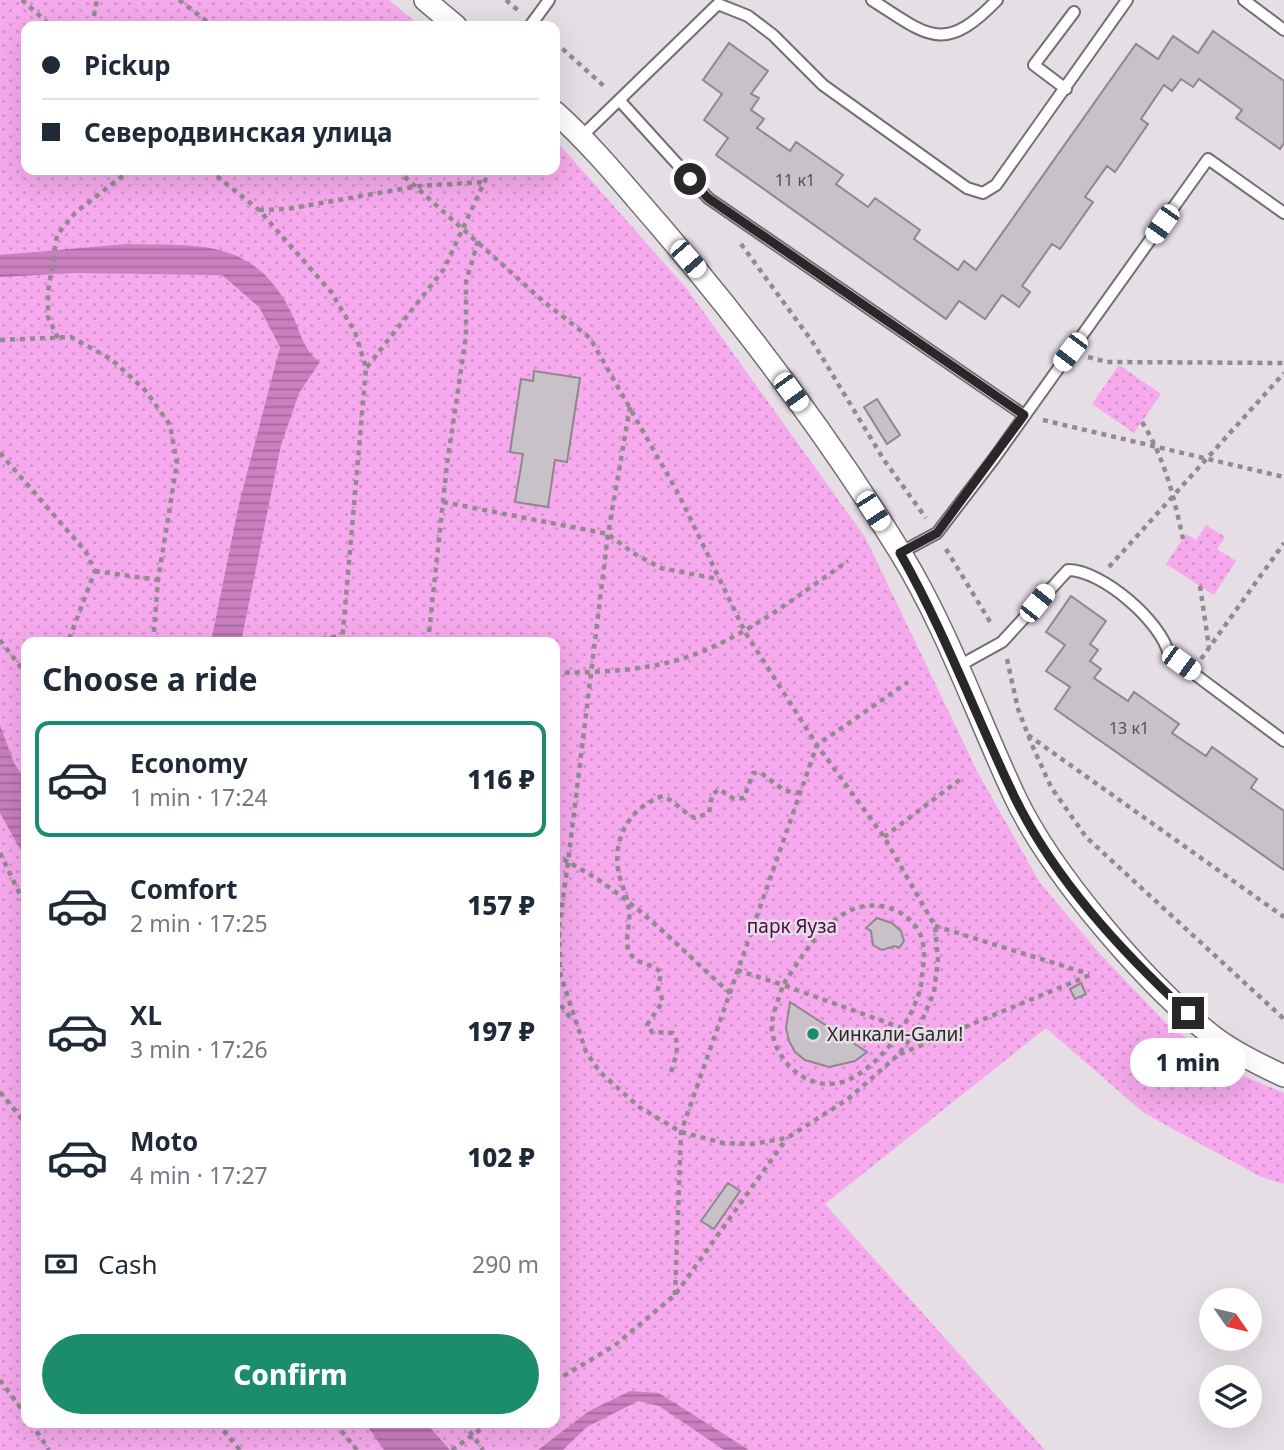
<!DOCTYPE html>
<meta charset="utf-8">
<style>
:root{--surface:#fff;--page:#f6f6f7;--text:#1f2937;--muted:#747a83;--line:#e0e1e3;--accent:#1b8c6c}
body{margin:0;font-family:"Noto Sans",sans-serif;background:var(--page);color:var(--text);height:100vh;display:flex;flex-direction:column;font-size:26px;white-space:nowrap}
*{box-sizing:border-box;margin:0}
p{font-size:23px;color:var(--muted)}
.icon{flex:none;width:38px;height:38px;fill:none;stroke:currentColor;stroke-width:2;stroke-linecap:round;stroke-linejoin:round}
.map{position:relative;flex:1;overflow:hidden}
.side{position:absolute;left:21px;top:637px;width:539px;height:791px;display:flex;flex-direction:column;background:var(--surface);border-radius:14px;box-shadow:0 7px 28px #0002}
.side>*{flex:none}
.guide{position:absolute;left:21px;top:21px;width:539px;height:154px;border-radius:14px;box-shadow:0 7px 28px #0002;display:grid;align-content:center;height:154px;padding:0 21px;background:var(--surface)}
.needle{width:46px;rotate:124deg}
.controls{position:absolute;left:1199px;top:1288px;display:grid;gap:14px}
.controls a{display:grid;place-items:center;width:63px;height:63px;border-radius:50%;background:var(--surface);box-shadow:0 7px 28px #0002;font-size:35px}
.end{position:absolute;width:32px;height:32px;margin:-16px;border:9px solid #2a272a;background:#fff;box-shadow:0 0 0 4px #fff}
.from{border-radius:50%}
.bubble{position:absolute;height:49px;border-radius:24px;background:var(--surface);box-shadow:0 7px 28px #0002;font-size:23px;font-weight:800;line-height:49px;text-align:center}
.car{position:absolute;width:21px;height:42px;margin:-21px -10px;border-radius:9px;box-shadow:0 0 5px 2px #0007;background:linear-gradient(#fff 24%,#345 0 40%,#fff 0 76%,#345 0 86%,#fff 0)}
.guide b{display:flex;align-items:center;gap:24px;height:66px;font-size:26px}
.guide b+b{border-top:2px solid var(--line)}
.guide i{width:18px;height:18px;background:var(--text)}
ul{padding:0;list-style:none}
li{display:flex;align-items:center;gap:21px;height:116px;margin:0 14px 10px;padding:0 7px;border:4px solid transparent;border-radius:14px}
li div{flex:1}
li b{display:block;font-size:26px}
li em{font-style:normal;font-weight:800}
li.current{border-color:var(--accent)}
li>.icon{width:63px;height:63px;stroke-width:1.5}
h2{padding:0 21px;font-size:32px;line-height:84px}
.pay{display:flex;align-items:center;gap:18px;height:77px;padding:0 21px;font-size:26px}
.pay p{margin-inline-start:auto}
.button{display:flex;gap:14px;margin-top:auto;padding:14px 21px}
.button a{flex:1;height:80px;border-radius:42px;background:var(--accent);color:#fff;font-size:28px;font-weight:800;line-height:80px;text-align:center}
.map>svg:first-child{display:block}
.park{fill:url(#park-dots);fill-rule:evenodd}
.water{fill:url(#water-rules)}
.building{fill:#c8c1c7;stroke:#8e878d;stroke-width:2}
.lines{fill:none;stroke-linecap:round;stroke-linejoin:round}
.lane-casing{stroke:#746d73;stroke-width:14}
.street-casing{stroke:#746d73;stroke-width:24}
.path{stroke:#918b90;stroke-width:4.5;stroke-dasharray:5 5;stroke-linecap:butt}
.lane{stroke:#fff;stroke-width:10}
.street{stroke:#fff;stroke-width:21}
.route{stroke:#2a272a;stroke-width:9}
.poi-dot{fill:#1b8c6c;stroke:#e6dee5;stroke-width:2.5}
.labels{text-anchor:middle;stroke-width:5;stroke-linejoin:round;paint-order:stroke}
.number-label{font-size:16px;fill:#524e51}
.park-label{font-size:19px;fill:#4f0a4a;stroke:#e6dee5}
.poi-label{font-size:19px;fill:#2a272a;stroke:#e6dee5;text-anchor:start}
</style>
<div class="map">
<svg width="1284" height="1450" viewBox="0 0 1284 1450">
<defs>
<pattern id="park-dots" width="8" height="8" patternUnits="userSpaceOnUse" patternTransform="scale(1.75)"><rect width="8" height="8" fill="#f6a9ec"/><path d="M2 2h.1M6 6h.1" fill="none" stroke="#d391cb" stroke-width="1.8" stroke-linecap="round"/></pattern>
<pattern id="water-rules" width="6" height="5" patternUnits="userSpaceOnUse" patternTransform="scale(1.75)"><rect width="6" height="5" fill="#c97fc0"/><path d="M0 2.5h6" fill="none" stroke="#a3689c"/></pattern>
</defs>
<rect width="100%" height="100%" fill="#e6dee5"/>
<path class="park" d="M0 0H389L420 26H26V170H555V141L559 144 687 289 865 537 978 773 1040 883 1100 954 1167 1024 1234 1072 1284 1093V1184L1261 1177 1144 1113 1046 1028 825 1204 1045 1450H0ZM26 642H555V1423H26Z
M1119 365 1161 394 1134 433 1092 404Z
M1206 525 1225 537 1217 549 1236 561 1214 595 1166 564 1186 534 1196 540Z"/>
<path class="water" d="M127 244C198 246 253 237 291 312 300 330 303 351 320 362L299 393 281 445 241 642H211L239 504 280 347 259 307 222 275 74 273 0 277V255Z
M0 725 14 763 26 781V860L0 813Z
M630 1391 659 1393 749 1450H724L659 1406 638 1401 587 1427 563 1450H538L589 1411Z
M365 1423H426L450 1450H384Z"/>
<path class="building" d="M1213 31 1284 81V143L1280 149 1236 118 1242 110 1199 79 1193 87 1181 79 1172 91 1164 85 1141 119 1148 124 1115 172 1107 166 1085 197 1093 202 1060 249 1052 244 1022 286 1030 292 1019 307 1002 295 985 319 959 301 946 319 716 155 728 138 704 120 722 94 703 80 729 43 768 71 751 94 759 98 751 110 764 119 757 128 790 151 796 142 843 175 836 184 868 207 875 198 920 230 914 239 958 270 964 261 976 270 1136 44 1158 59 1173 36 1198 53Z
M534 371 580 378 567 462 555 460 548 507 515 502 523 454 510 452 521 379 533 381Z
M877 399 900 435 887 444 864 407Z
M1071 596 1106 621 1090 644 1098 650 1090 661 1101 669 1094 678 1128 701 1134 692 1158 709 1179 724 1172 733 1206 756 1212 747 1257 779 1251 788 1284 811V870L1055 709 1070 687 1046 671 1065 645 1046 632Z
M877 918 892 923 901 931 904 941 899 948 895 946 882 950 873 945 871 931 866 928Z
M1081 983 1086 994 1075 999 1070 989Z
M790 1002 867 1052 855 1061 829 1067 805 1060 795 1052 789 1041 786 1028Z
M728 1183 740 1191 714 1229 701 1221Z"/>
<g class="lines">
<g class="lane-casing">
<path id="lane" d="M872 0C928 36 944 55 997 0
M1244 0 1284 30
M530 26 549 0
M1066 89 1034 65 1074 12
M620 101 708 198 1024 415
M582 136 718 4 748 16 773 35 823 85 967 188 983 193 996 185 1127 0
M900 553 937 533 993 460 1208 159 1284 213
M957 667 1002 642 1068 570C1102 570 1162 622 1169 655L1284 741"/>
</g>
<g class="street-casing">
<path id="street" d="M425 0 456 26
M555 112C593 146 625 186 659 225 747 328 829 437 900 552 947 628 977 716 1015 797 1051 873 1147 986 1214 1037 1235 1053 1260 1065 1284 1076"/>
</g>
<path class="path" d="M22 0 51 26
M179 0 213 26
M506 0 519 11
M92 26 97 0
M555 42 606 88
M209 170 259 210 331 292 355 332 366 368 342 642
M397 170 543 301 590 338 678 493 745 632 817 745 884 837 935 926 938 960 934 992 920 1025 898 1055 848 1099 787 1138 752 1144 723 1143 681 1132 639 1107 600 1072 586 1052 560 973 559 928 568 862C631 895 678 947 730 993
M259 210 287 209 419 186 483 182
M741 244 814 344 884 460 926 518
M58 338 48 317V292L57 235 75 213 130 170
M0 340 71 337 111 359 145 390 170 425 177 463 158 580 153 642
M1088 357 1107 362 1284 363
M367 367 444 269 490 170
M1043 420 1284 477
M1142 422C1165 459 1174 497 1183 539
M0 453 86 552 95 571 68 642
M443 502 608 534 633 553 661 568 718 579
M946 549 992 625
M1109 567 1284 373
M95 571 158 580
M1200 586 1209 647
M0 640 26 674
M325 642V638L341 636
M428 642 447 464 466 336V282L478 241
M1007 659 1018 709 1032 745 1051 787 1086 837 1284 1019
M1201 659 1284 543
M555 673C586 672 620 672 651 666 726 654 788 602 848 561
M1028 735 1284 917
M884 837 962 778
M0 853 26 907
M555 854 568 862 608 534 630 407
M935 926 1089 974
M737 970 783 985C800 959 820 925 849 911 875 898 910 909 921 936 926 950 923 965 922 978 919 1013 882 1064 850 1079 815 1096 778 1067 772 1032 770 1018 779 999 783 985L902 1028
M555 997 572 1020
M900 1054 1090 975
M671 1072C675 1059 681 1045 673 1033L652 1032 647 1025 663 1001 658 989 661 973C653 962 637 966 630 953 623 941 631 924 629 911 628 896 620 883 618 869 613 836 632 806 663 796 676 802 682 812 695 818L709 813 712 795 719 789 734 799 744 798 753 773H761L785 791 800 793
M0 1092 26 1124
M675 1295 681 1132 817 745 908 682
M0 1380 26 1415
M555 1381 614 1346 675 1295 787 1138
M31 1423 49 1450
M217 1423 240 1450
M335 1423 357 1450
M464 1423 483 1450
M452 1450 489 1423"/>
<use href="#lane" class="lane"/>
<use href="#street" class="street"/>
</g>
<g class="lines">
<path class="route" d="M690 179 708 198 1024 415 937 533 900 553C945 632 976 717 1015 798 1055 880 1122 952 1188 1013"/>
</g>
<circle class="poi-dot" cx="813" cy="1034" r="7"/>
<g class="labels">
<g class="number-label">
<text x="795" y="186">11 к1</text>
<text x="1129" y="734">13 к1</text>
</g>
<g class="park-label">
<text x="792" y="933">парк Яуза</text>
</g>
<g class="poi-label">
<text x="827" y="1041">Хинкали-Gали!</text>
</g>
</g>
</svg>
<div class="controls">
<a><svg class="needle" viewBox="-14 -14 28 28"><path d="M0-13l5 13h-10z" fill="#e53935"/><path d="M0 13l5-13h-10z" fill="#747a83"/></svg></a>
<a><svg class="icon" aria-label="layers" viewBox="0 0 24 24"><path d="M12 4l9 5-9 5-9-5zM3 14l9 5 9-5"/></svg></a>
</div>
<i class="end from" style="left:690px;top:179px"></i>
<i class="end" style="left:1188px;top:1013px"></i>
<div class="bubble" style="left:1130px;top:1038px;width:116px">1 min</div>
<i class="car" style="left:1162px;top:224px;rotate:215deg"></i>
<i class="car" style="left:688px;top:259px;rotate:139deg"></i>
<i class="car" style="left:1070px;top:352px;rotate:217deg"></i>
<i class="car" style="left:791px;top:392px;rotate:144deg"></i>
<i class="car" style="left:873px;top:511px;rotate:147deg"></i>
<i class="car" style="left:1037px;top:603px;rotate:39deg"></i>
<i class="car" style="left:1181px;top:663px;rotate:126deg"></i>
<div class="guide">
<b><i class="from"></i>Pickup</b>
<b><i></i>Северодвинская улица</b>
</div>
<section class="side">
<h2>Choose a ride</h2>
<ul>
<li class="current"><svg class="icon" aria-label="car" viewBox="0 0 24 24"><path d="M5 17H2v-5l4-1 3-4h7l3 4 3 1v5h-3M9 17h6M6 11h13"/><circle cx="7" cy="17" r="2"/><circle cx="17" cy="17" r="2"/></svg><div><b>Economy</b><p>1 min · 17:24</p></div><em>116 ₽</em></li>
<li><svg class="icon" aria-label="car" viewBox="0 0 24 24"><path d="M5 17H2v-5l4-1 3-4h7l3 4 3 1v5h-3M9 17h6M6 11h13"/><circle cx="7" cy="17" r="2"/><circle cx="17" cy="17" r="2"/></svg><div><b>Comfort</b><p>2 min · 17:25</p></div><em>157 ₽</em></li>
<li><svg class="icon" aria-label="car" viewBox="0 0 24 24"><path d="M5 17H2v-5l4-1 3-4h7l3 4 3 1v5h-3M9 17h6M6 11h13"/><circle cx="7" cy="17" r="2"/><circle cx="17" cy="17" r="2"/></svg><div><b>XL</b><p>3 min · 17:26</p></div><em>197 ₽</em></li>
<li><svg class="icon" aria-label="car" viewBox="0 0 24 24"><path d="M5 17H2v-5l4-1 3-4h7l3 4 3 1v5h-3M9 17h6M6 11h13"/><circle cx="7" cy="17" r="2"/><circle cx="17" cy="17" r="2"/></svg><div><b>Moto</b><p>4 min · 17:27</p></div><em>102 ₽</em></li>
</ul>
<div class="pay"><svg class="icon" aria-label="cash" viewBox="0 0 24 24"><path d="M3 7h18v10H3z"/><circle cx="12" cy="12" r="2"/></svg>Cash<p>290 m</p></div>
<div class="button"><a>Confirm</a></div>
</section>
</div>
